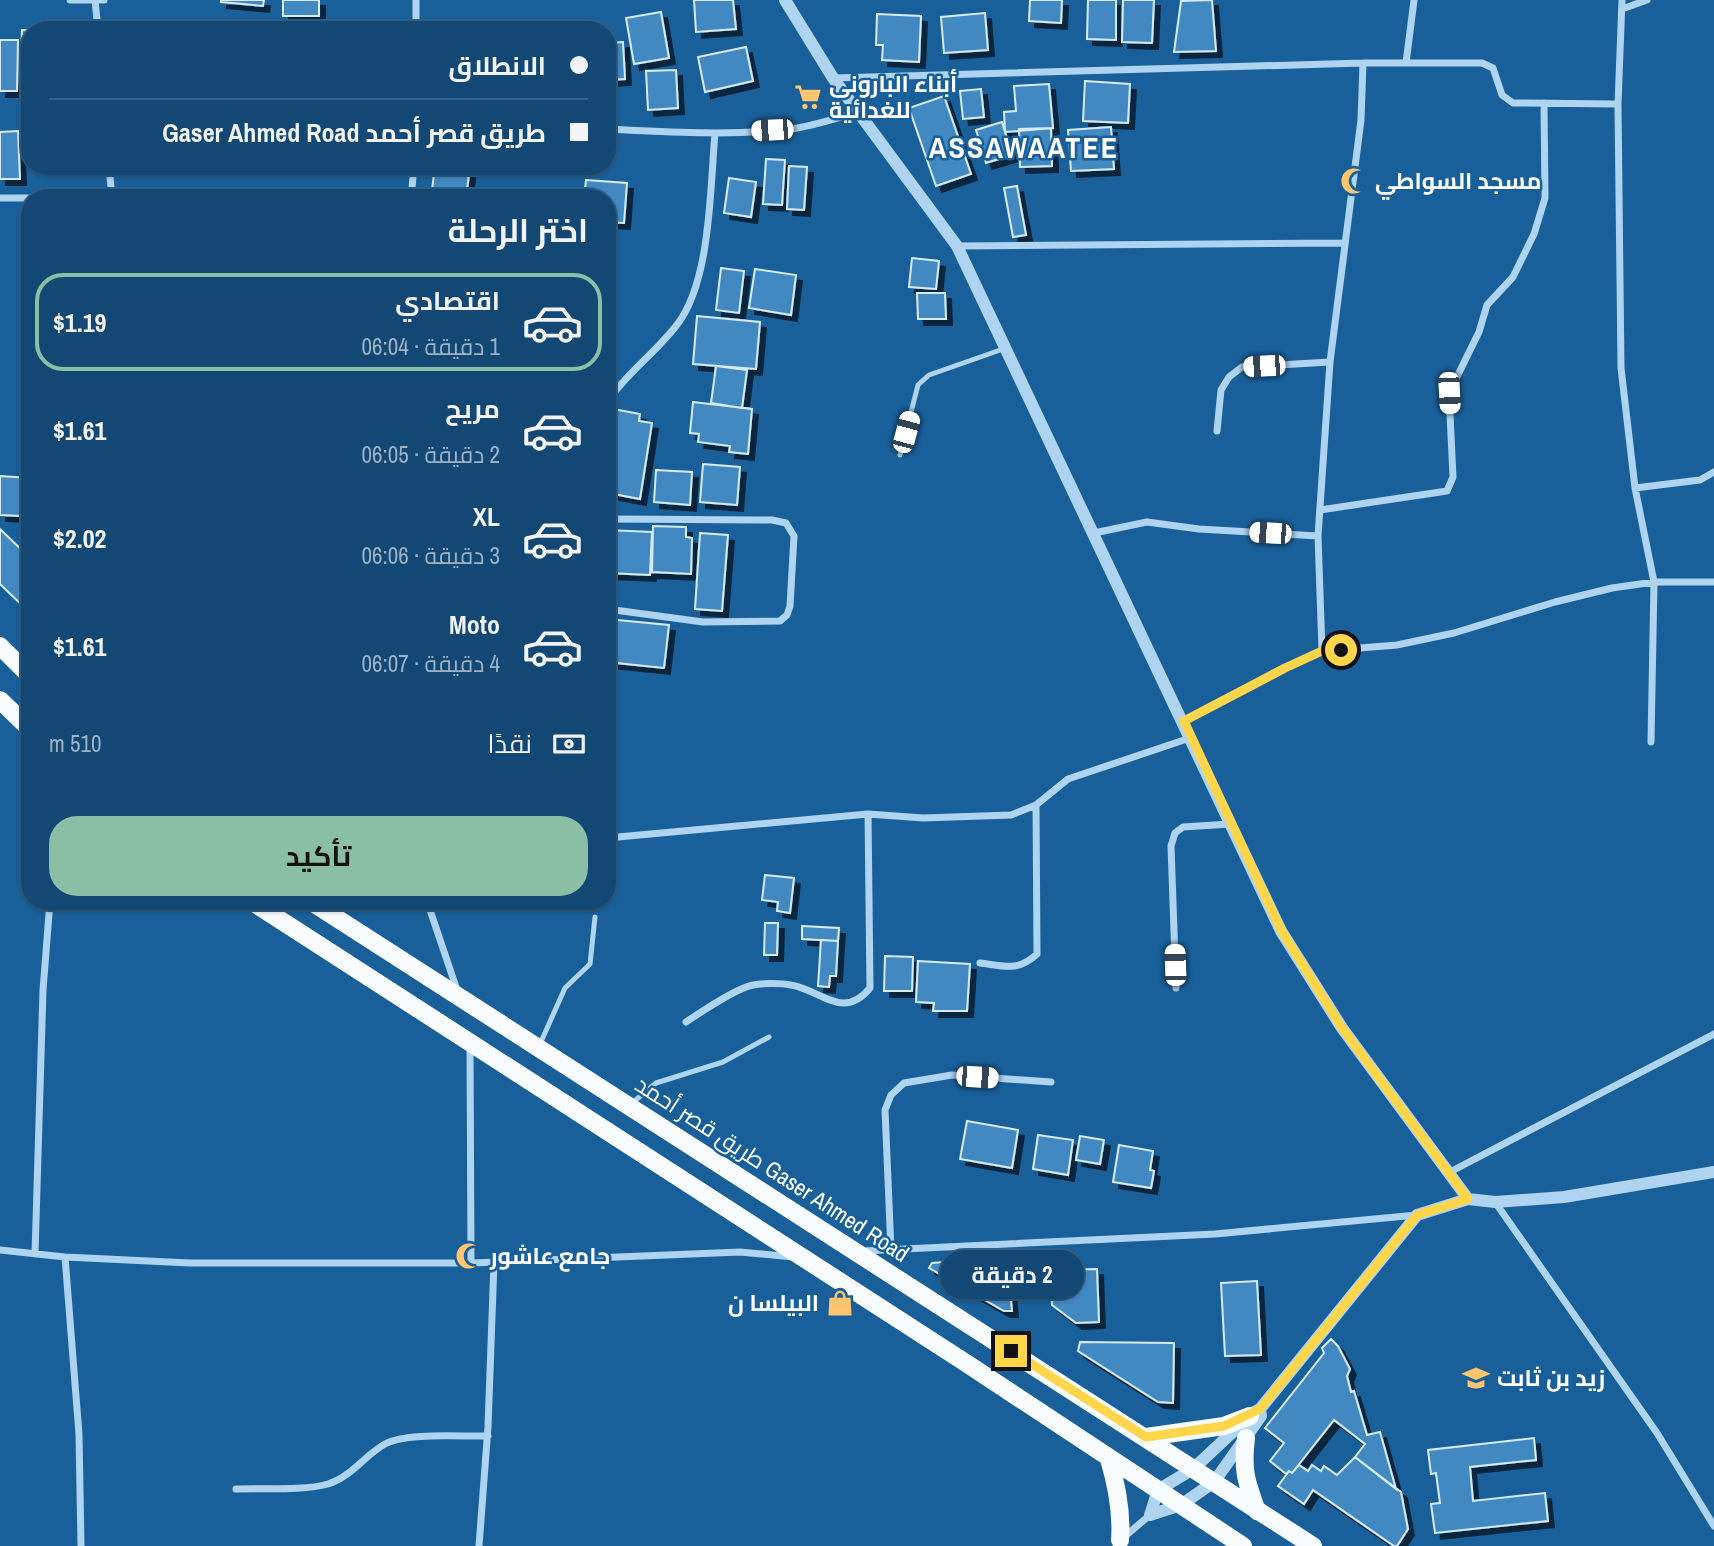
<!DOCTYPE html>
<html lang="ar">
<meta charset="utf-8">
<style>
:root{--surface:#134874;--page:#1c4f79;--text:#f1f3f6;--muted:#9db2c5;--line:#326086;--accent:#8abfa5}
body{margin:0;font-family:"Archivo Narrow",Cairo,sans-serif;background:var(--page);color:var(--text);direction:rtl;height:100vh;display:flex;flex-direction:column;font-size:26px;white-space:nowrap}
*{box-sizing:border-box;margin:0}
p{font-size:23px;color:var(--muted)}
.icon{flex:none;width:38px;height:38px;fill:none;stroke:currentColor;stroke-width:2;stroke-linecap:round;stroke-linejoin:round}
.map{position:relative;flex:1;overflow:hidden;direction:ltr}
.panel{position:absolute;left:21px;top:189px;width:595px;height:721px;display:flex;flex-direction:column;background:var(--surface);border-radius:28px;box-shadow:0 2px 5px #0004,0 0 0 2px var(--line);direction:rtl}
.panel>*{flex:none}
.guide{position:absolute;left:21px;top:21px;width:595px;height:154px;border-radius:28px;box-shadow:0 2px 5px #0004,0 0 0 2px var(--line);direction:rtl;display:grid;align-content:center;height:154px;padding:0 28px;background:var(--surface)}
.end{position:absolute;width:32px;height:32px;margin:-16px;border:9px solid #ffd54a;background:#111;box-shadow:0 0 0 4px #111}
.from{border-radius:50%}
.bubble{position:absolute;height:49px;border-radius:24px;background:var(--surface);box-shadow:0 2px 5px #0004,0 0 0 2px var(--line);font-size:23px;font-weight:700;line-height:49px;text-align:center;direction:rtl}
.car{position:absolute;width:21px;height:42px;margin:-21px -10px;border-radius:9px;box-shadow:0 0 5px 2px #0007;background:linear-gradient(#fff 24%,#345 0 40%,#fff 0 76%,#345 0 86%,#fff 0)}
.guide b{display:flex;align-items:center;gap:24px;height:66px;font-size:26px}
.guide b+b{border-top:2px solid var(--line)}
.guide i{width:18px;height:18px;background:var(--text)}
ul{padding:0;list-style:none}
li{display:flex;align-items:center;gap:21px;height:98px;margin:0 14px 10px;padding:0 14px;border:4px solid transparent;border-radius:28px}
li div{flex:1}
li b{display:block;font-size:26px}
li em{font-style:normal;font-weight:700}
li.on{border-color:var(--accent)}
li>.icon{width:63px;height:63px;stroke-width:1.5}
h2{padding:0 28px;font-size:32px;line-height:84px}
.pay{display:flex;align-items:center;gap:18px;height:77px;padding:0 28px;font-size:26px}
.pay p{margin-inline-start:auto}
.primary-button{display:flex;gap:14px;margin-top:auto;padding:14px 28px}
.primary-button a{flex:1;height:80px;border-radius:28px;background:var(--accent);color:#111;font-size:28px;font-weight:700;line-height:80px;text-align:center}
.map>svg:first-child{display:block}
.building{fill:#4289c1;stroke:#d6ebfc;stroke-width:2;filter:url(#shadow)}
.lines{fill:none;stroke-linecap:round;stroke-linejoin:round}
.service{stroke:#aed4f1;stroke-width:5}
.minor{stroke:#aed4f1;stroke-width:7}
.tertiary{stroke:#aed4f1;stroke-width:12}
.primary{stroke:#f9fcff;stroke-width:18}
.route{stroke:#ffd54a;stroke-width:9}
.labels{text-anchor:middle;stroke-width:5;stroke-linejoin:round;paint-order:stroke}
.poi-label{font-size:23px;font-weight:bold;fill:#fff;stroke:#19609a;text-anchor:start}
.street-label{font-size:23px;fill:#fff;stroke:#19609a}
.district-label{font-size:30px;font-weight:bold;letter-spacing:2px;fill:#fff;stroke:#19609a}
</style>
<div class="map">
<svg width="1714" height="1546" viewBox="0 0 1714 1546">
<defs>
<filter id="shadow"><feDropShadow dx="6" dy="6" stdDeviation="0" flood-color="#0009"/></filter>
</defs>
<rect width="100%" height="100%" fill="#19609a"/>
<path class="building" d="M221 0H264L263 6 221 2Z
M283 0H319V16H283Z
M694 0H733L736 29 696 32Z
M1030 0H1062L1061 23 1029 21Z
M1088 0H1116V40L1087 39Z
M1123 0H1154L1152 43 1122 42Z
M1212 0 1216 51 1174 52 1181 1Z
M661 12 669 58 634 64 626 18Z
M985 13 988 50 944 53 941 17Z
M877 14 921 16 919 62 882 60 883 45H876Z
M456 20 494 22 495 30H456Z
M501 24H545V30H501Z
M336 25 375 28V30H336Z
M259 26 293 28V30H259Z
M22 30H30V55L21 54Z
M0 40H18L17 91H0Z
M623 42 625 79 607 80V43Z
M746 47 753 81 705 92 698 57Z
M27 62H30V114H29Z
M676 70 678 108 648 110 646 71Z
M1085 81 1130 84 1128 123 1083 121Z
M1049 84 1053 128 1005 132 1004 112 1016 111 1014 86Z
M981 89 984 117 963 119 960 91Z
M944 96 971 174 936 186 909 108Z
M1002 122 1012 155 986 163 976 130Z
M1111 127 1114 169 1071 171 1068 130Z
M1051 128 1052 166 1020 167 1019 129Z
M18 131 20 179H0V132Z
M766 159 785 160 782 205 763 204Z
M435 166H470L466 198H431Z
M789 166 807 167 804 210 787 209Z
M729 178 756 182 751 217 724 213Z
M586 180 627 183 624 223 607 222V198H584Z
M1017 186 1026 235 1013 237 1004 188Z
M912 258 939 261 936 289 909 287Z
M721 268 744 271 739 313 716 310Z
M755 269 796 275 791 315 749 308Z
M917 293H945L946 319H918Z
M697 316 760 322 756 369 693 364Z
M716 366 747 370 742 408 711 403Z
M693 402 752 409 748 454 729 452 730 446 698 442 699 434 690 433Z
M608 408 640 414 639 421 652 423 640 499 608 493 614 457 607 455Z
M703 464 740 467 737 505 700 502Z
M656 470 692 472 690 505 654 502Z
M0 476 30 478V512H20V516L0 515Z
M653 526 686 527V537L692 538 691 574 652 572Z
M0 529 30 558V613L0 584Z
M607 530 652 532 650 575 607 573Z
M700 533 728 535 722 611 695 609Z
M607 619 669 625 664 668 607 662Z
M765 875 794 878 790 913 777 911 778 902 762 900Z
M765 923H778L777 955H764Z
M802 926 839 928 838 941 802 939Z
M821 940 838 941 836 976H830L829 987 818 986Z
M885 956 913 957 912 991H884Z
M918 961 970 964 967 1011H933L934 1003 916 1002Z
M967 1121 1018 1130 1012 1168 960 1159Z
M1038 1135 1073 1140 1068 1175 1033 1169Z
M1080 1136 1104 1140 1100 1164 1076 1160Z
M1119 1145 1153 1151 1150 1170 1154 1171 1151 1188 1113 1182Z
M1007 1257 1012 1311H1004L929 1268 932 1263Z
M1097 1269 1099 1322 1076 1323 1052 1305 1051 1270Z
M1257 1281 1261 1355 1225 1356 1221 1283Z
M1331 1339 1338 1346 1350 1369 1347 1376 1351 1392 1354 1391 1367 1435 1380 1432 1396 1489 1355 1457 1365 1444 1334 1420 1292 1473 1289 1471 1286 1474 1270 1461 1284 1443 1265 1428 1324 1353 1322 1348Z
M1080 1342 1174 1343 1173 1403 1158 1402 1078 1351Z
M1534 1438 1536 1460 1470 1467 1473 1501 1545 1493 1548 1521 1435 1533 1431 1504 1440 1503 1436 1473 1431 1474 1428 1450Z
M1355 1457 1401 1492 1408 1529 1397 1546H1394L1313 1490 1304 1504 1278 1486 1289 1471 1292 1473 1299 1465 1308 1471 1312 1465 1321 1471 1324 1466 1337 1475Z"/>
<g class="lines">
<path class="service" d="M900 455 918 385 929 375 1006 348
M540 1044 565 988 590 964 595 917
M631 1104 656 1083 723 1062 769 1037"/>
<path class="minor" d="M70 0H104
M95 0 98 30
M416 0V30
M1622 0 1618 104 1621 368 1635 488 1654 582 1651 742
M1622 9 1647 0
M1406 63 1414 0
M834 78 1363 63H1482L1493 68 1502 95 1513 103 1618 104
M607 129C668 132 730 136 790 129 814 126 836 118 858 112
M109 166 112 198
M0 198H30
M411 198 414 166
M957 246 1344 243
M607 402C626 374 655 353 676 326 711 283 710 188 715 133
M1217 431 1221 390 1229 377 1242 367 1330 362
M1635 488 1700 480 1714 472
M1320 510 1447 491 1453 477 1449 393 1479 332 1487 305 1513 277 1534 234 1545 198 1544 103
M607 519 772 520 786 523 794 536 790 606 787 615 780 621 703 622 607 609
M1094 533 1147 522 1199 529 1318 536
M1322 651 1318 536 1330 362 1361 120 1363 63
M1184 721 1285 668 1322 651 1397 645 1454 633 1555 602 1612 588 1654 582H1714
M607 838 868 814 923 818 1011 815 1036 805 1068 779 1190 738
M427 901 457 990
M980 963C1004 966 1018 972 1037 954L1036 805
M1176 988 1171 846 1175 833 1183 827 1230 824
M686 1022C701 1012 736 988 753 985 763 983 781 983 791 985 821 990 843 1021 870 988L868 814
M470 1044 471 1263
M1448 1173 1714 1034
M1495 1202 1657 1433 1714 1526
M0 1250 65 1257 190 1263H471L740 1252 793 1257
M891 1250 885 1110 891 1095 904 1083 952 1075 1051 1082
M863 1251 1215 1234 1417 1215
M35 1254 43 990 50 901
M65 1257 79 1434 81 1546
M236 1489C262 1488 304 1491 328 1484 351 1477 365 1455 385 1444 407 1432 462 1437 488 1436
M1124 1537 1150 1515
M479 1546 488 1427 494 1262"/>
<path class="tertiary" d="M785 0 833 78 957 246 1281 931 1342 1028 1468 1199
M1150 1515 1158 1490 1193 1469 1254 1412 1260 1409 1417 1215 1468 1199 1495 1202 1564 1197 1714 1172
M1150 1515 1181 1505 1214 1482 1261 1416 1260 1409"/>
<path class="primary" d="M0 646 30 676
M0 700 30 729
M251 901 966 1363 1243 1546
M310 901 1313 1546
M1146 1437 1224 1426 1250 1416
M1246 1438C1242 1470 1246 1481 1257 1511
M1109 1459C1117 1486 1122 1513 1120 1540"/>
</g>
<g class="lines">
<path class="route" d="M1011 1351 1146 1437 1224 1426 1260 1409 1417 1215 1468 1199 1342 1028 1281 930 1184 721 1285 668 1322 651 1341 650"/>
</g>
<defs>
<g id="supermarket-bare" transform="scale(2.1)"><path d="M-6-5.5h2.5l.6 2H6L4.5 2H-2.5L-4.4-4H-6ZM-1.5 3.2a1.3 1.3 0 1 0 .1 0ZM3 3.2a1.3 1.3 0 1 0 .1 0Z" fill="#ffc56f" stroke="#19609a" stroke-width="2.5" paint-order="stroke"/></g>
<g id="mosque-bare" transform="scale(2.1)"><path d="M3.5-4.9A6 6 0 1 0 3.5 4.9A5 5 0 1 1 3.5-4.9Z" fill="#ffc56f" stroke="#19609a" stroke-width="2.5" paint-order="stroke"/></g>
<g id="shop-bare" transform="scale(2.1)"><path d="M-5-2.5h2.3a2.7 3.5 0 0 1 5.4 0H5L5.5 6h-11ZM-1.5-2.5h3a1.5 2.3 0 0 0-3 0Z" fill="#ffc56f" stroke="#19609a" stroke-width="2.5" paint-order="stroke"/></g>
<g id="school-bare" transform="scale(2.1)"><path d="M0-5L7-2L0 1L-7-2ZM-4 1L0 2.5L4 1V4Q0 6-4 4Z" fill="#ffc56f" stroke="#19609a" stroke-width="2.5" paint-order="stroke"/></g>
</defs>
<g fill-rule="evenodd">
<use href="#supermarket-bare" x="808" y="97"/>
<use href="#mosque-bare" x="1354" y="181"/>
<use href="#mosque-bare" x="469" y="1256"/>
<use href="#shop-bare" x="840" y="1303"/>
<use href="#school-bare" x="1476" y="1378"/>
</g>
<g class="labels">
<g class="poi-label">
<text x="829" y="92">أبناء البارونى<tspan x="829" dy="26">للغدائية</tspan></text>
<text x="1375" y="189">مسجد السواطي</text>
<text x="490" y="1264">جامع عاشور</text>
<text x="819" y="1311" text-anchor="end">البيلسا ن</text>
<text x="1497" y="1386">زيد بن ثابت</text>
</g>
<g class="street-label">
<text transform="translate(772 1169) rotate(33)" y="8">طريق قصر أحمد Gaser Ahmed Road</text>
</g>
<g class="district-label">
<text x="1024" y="158">ASSAWAATEE</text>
</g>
</g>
</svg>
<i class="end from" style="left:1341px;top:650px"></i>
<i class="end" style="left:1011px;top:1351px"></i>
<div class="bubble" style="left:940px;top:1250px;width:144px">2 دقيقة</div>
<i class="car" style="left:772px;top:130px;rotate:267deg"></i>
<i class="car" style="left:1264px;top:366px;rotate:267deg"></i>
<i class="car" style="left:1449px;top:393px;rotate:177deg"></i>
<i class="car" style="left:906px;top:432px;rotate:15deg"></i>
<i class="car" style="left:1270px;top:533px;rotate:273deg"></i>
<i class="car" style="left:1175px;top:965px;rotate:358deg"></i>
<i class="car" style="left:977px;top:1077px;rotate:94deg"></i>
<div class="guide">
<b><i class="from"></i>الانطلاق</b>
<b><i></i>طريق قصر أحمد Gaser Ahmed Road</b>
</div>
<section class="panel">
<h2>اختر الرحلة</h2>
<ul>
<li class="on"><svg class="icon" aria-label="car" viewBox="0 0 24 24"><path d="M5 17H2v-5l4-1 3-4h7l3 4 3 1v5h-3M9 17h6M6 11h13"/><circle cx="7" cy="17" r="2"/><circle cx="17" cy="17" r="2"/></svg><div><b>اقتصادي</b><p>1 دقيقة · 06:04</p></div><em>$1.19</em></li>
<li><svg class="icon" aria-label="car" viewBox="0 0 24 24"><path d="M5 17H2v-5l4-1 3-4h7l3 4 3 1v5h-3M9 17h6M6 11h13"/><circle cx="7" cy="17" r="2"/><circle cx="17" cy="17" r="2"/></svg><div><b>مريح</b><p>2 دقيقة · 06:05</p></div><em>$1.61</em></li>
<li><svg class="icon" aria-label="car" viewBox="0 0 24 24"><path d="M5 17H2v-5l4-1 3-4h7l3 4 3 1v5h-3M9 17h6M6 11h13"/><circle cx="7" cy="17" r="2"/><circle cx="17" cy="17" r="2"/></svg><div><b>XL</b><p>3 دقيقة · 06:06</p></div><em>$2.02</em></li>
<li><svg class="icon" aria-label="car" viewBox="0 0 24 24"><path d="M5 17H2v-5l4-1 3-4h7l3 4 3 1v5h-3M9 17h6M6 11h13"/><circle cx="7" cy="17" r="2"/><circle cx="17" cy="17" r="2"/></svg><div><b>Moto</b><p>4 دقيقة · 06:07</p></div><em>$1.61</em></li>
</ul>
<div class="pay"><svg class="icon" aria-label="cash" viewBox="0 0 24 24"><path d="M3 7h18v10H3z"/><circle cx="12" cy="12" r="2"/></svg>نقدًا<p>510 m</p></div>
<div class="primary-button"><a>تأكيد</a></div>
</section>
</div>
